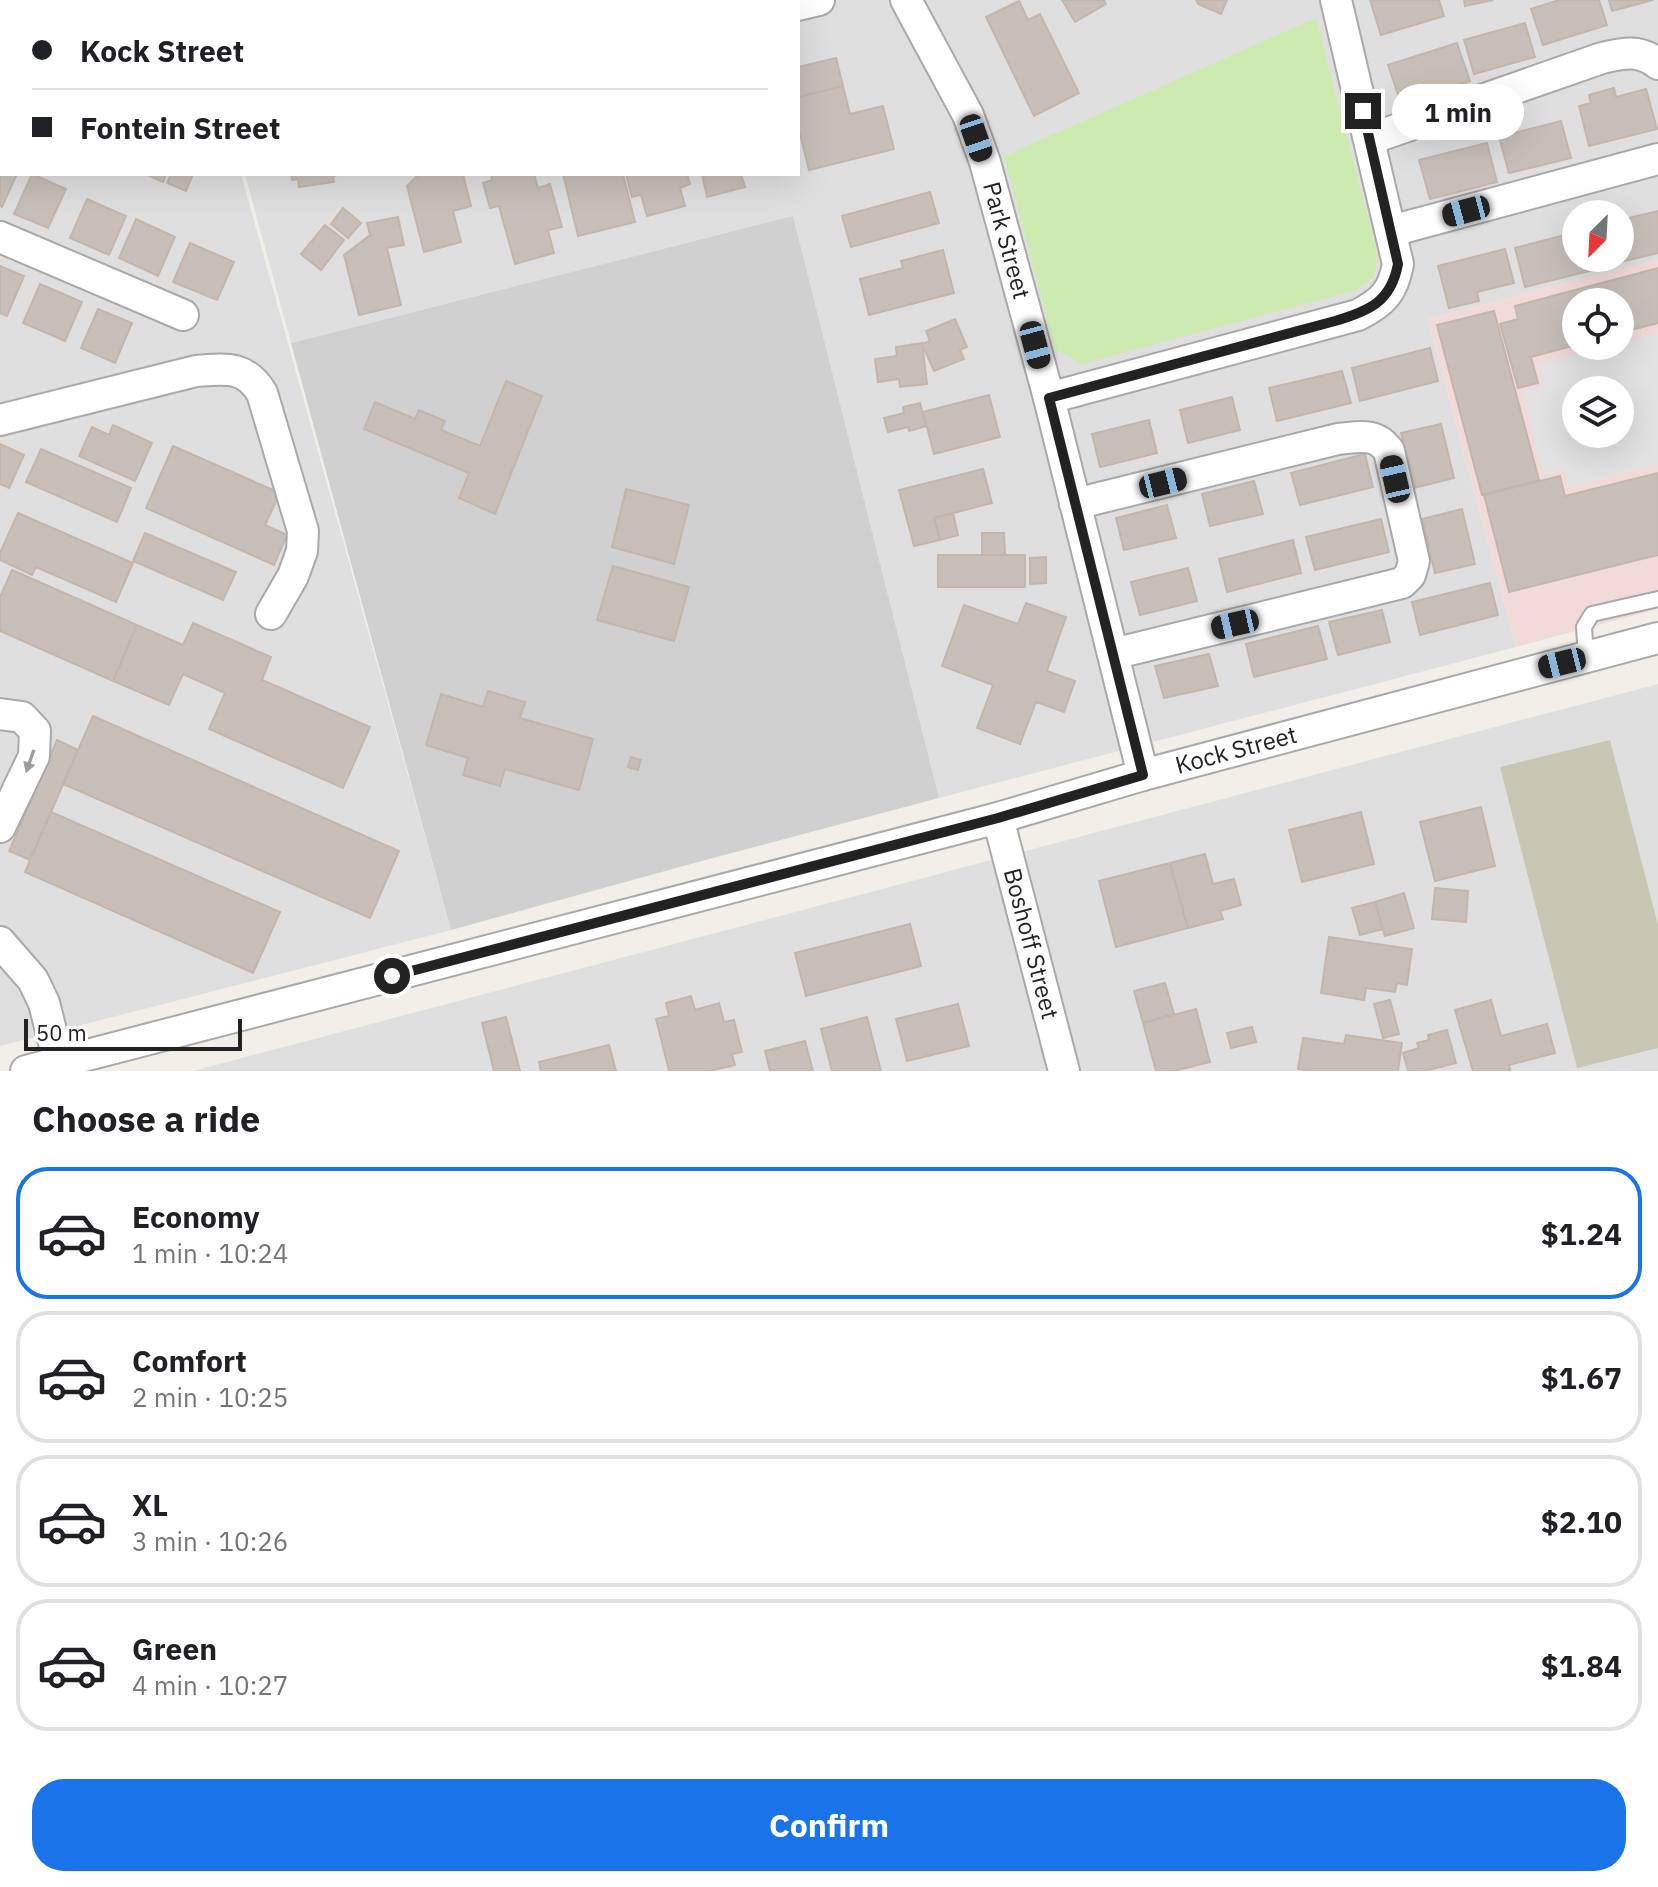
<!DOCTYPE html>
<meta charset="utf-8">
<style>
:root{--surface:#fff;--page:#f6f6f6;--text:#202124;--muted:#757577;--line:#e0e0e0;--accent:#1a73e8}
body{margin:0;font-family:"IBM Plex Sans",sans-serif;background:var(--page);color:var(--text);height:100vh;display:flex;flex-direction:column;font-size:30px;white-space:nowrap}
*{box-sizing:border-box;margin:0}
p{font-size:26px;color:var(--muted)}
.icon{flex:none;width:44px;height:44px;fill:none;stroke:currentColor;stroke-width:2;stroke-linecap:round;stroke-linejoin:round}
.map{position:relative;height:1071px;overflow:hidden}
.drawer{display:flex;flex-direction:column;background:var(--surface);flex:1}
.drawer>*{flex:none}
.hud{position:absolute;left:0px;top:0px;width:800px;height:176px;box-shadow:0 8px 32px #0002;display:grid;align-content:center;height:176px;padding:0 32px;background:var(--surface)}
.needle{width:52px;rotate:204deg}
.buttons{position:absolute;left:1562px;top:200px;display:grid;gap:16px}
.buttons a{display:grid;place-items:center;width:72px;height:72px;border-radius:50%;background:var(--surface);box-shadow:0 8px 32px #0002;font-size:40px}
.scale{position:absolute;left:24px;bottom:20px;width:218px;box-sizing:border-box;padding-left:8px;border:4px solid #222;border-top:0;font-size:22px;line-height:28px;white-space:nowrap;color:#222;-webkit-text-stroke:6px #fff;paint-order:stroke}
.end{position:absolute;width:36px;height:36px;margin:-18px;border:10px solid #222;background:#fff;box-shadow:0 0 0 4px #fff}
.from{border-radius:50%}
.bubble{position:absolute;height:56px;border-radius:28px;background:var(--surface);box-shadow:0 8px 32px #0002;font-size:26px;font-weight:700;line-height:56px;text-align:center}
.car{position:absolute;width:24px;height:48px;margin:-24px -12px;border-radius:10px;box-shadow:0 0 6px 2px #0007;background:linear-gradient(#222 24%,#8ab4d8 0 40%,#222 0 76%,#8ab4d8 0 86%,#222 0)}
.hud b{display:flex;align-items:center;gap:28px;height:76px;font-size:30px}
.hud b+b{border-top:2px solid var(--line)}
.hud i{width:20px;height:20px;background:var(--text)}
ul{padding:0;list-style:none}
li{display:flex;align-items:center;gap:24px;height:132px;margin:0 16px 12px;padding:0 16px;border:4px solid var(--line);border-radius:32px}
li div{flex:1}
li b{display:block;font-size:30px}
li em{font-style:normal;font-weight:700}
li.selected{border-color:var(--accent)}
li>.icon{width:72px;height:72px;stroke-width:1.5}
h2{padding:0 32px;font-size:36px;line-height:96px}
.cta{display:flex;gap:16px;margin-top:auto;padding:16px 32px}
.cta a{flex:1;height:92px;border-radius:32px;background:var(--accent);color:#fff;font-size:32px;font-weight:700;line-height:92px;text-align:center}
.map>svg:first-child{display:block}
.residential{fill:#e0dfdf;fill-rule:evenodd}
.commercial{fill:#f2dad9;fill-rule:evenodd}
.religious{fill:#d0d0d0}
.construction{fill:#c7c7b4}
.grass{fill:#cdebb0}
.parking{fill:#e2e2e2;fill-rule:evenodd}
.building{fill:#c7bfb8;stroke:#c4b6ab;stroke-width:2}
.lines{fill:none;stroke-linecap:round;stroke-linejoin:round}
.service-casing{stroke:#a9a9a9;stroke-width:18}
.minor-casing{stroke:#a9a9a9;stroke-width:34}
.service{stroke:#fff;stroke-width:14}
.minor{stroke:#fff;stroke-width:30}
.oneway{fill:#9c9c9c}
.route{stroke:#222;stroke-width:10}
.labels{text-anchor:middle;stroke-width:6;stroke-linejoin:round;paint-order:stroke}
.street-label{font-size:24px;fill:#222;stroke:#fff}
</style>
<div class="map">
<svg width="1658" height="1071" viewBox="0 0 1658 1071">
<rect width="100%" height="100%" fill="#f2efe9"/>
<path class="residential" d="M0 0H192L193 2H2V174H241L451 930 0 1046Z
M198 0H1658V260L1428 319 1516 647 939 798 793 216 291 343 245 174H798V2H198ZM1576 214H1620V258H1576Z
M1658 684V1071H193Z"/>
<path class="commercial" d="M1658 260V609L1516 647 1428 319ZM1576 302H1620V346H1576ZM1576 390H1620V434H1576Z"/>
<path class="religious" d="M793 216 939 798 709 859 451 930 291 343Z"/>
<path class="construction" d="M1610 740 1658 925V1048L1577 1068 1500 767Z"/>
<path class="grass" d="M1316 18 1378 256 1374 277 1357 290 1082 364 1055 350 1004 156Z"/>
<path class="parking" d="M1658 333V465L1568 488 1564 471 1543 476 1522 391 1542 386 1537 364 1608 346H1620V343ZM1576 390H1620V434H1576Z"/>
<path class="building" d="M4 0H54L53 2H3Z
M231 0H316L319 2H234Z
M478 0H512L509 2H479Z
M1062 0H1104L1106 4 1075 22Z
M1196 0H1227L1221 14 1198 4Z
M1370 0H1439L1444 16 1381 35Z
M1464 0H1493L1465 6Z
M1559 0H1599L1607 25 1543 45 1531 9Z
M1609 0H1653L1612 11Z
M1019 1 1028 20 1040 14 1079 93 1034 116 986 17Z
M1525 23 1535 57 1474 74 1464 40Z
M1457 43 1470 81 1401 103 1388 65Z
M836 58 843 86 798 97V67Z
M1 64 2 65V111L0 110Z
M843 86 850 114 883 106 894 149 809 170 798 126V97Z
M1614 88 1616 97 1646 89 1657 129 1589 146 1579 106 1591 103 1589 95Z
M1561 121 1571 158 1509 173 1499 137Z
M1487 143 1497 182 1430 199 1419 160Z
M0 160H2V174H17L2 207 0 206Z
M32 174 66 189 48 228 14 214Z
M145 174H166L163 182Z
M171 174H193L186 191 167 183Z
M291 174H338V175L333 176 334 182 299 187 298 179 292 180Z
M419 174H463L471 206 453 211 461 242 424 252 407 186Z
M491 174H534L538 188 550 184 562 227 548 230 554 253 515 264 499 206 490 208 483 183 492 180Z
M563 174H623L635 222 578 236Z
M626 174H687L690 184 680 188 685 206 647 216 641 195 632 197Z
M702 174H741L745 187 707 197Z
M930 192 939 223 851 247 842 216Z
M87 199 126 216 109 255 70 238Z
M343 208 361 223 348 238 331 224Z
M1658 211V253L1604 266 1602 258H1620V220Z
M398 217 404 245 387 248 401 305 359 315 344 255 370 235 367 223Z
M136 219 175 237 158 276 119 258Z
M325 225 344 240 321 270 301 254Z
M1576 232V258H1589L1593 270 1525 287 1515 248Z
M190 243 234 262 217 300 173 282Z
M1505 249 1514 283 1477 292 1479 301 1449 308 1438 266Z
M943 250 954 293 869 315 860 279 903 268 901 261Z
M0 266 24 276 7 316 0 313Z
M1658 268V323L1620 333V302H1576V345L1531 357 1538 383 1518 388 1500 324 1518 319 1515 306Z
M40 284 82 302 65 341 23 323Z
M98 309 132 323 115 363 81 348Z
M1494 311 1539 480 1482 495 1437 325Z
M955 319 967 347 960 350 964 359 934 371 922 344 930 341 926 331Z
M922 343 927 384 900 387 899 379 878 382 875 359 897 356 896 347Z
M1430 348 1438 381 1360 401 1352 368Z
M1342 371 1351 403 1277 421 1269 388Z
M506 381 542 396 495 514 459 498 469 473 364 429 375 402 415 419 419 410 445 421 441 430 480 446Z
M989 395 1000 437 934 454 923 412Z
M1232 397 1240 430 1188 443 1180 410Z
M920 403 926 426 909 431 908 427 888 432 884 418 904 413 903 407Z
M1149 420 1157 453 1100 467 1092 434Z
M1441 424 1454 478 1414 488 1401 433Z
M113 425 152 443 135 481 79 456 92 427 109 435Z
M0 444 24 455 9 488 0 484Z
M173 446 280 493 265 525 287 535 274 565 146 508Z
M41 449 131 488 117 522 26 482Z
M1365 454 1373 487 1300 505 1291 473Z
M983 469 992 503 934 518 940 540 914 546 899 490Z
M1658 473V555L1509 592 1484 495 1560 476 1565 496Z
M1254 481 1263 514 1210 526 1202 494Z
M626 489 689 505 674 564 612 547Z
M1167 505 1176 538 1124 550 1116 518Z
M1462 509 1475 564 1435 573 1422 519Z
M18 513 133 563 116 602 36 567 32 575 0 560V553Z
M953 513 958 535 940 540 934 518Z
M1381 519 1389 552 1315 570 1306 537Z
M145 533 236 572 223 600 133 561Z
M982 533H1004L1005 555H982Z
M1293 540 1301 573 1227 592 1219 559Z
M938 555H1025V587H938Z
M1046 557V583L1030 584V558Z
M613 566 689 587 674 641 597 620Z
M1188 568 1197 601 1140 615 1131 582Z
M12 570 137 625 113 681 0 631V597Z
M1490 583 1498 615 1420 635 1412 602Z
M1026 603 1066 617 1047 671 1075 681 1064 712 1036 702 1020 744 977 728 993 685 942 666 964 605 1018 624Z
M1382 610 1390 642 1338 655 1329 622Z
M193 623 271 657 262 680 370 727 343 788 209 729 225 693 183 674 169 705 113 681 137 625 183 645Z
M1318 626 1327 659 1254 677 1246 644Z
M1209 654 1218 686 1164 698 1155 666Z
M488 691 525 702 520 718 593 739 579 790 505 769 500 786 463 775 468 758 426 745 441 694 483 707Z
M93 716 399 851 370 918 63 784Z
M57 740 78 750 30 860 9 851Z
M631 757 641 760 638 770 628 767Z
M1481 807 1495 866 1435 881 1420 822Z
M51 812 280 912 253 973 25 872Z
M1361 812 1374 864 1302 882 1289 830Z
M1205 854 1213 884 1234 879 1241 905 1220 911 1223 919 1188 928 1170 863Z
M1170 863 1188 928 1116 947 1099 881Z
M1435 888 1468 891 1466 922 1432 919Z
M1404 893 1414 928 1385 936 1375 902Z
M1375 902 1383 929 1360 935 1352 908Z
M910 924 921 966 806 996 795 953Z
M1329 937 1412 949 1407 985 1397 983 1395 992 1366 988 1364 1000 1321 993Z
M1165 983 1174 1014 1143 1023 1134 991Z
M691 996 695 1010 719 1003 724 1022 734 1020 742 1052 732 1054 735 1065 709 1071H669L656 1019 669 1016 666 1003Z
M1390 1000 1399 1034 1383 1038 1374 1004Z
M1491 1000 1501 1036 1547 1024 1555 1053 1509 1065 1510 1070 1506 1071H1473L1455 1010Z
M958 1004 969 1046 907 1061 896 1019Z
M1196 1009 1210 1062 1174 1071H1156L1143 1023Z
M506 1017 520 1071H494L482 1023Z
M867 1017 881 1071H832L821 1029Z
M1252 1027 1256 1042 1231 1048 1227 1033Z
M1447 1030 1456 1063 1425 1071H1408L1403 1053 1419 1048 1417 1043 1429 1040 1428 1035Z
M1346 1035 1402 1043 1398 1071H1312L1298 1069 1303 1038 1344 1044Z
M805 1041 813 1071H770L765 1051Z
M609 1045 616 1071H541L539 1062Z"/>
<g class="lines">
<g class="service-casing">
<path id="service" d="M1586 657 1584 627 1592 614 1658 599"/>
</g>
<g class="minor-casing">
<g id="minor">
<path d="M410 0V2"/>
<path id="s1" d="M906 0 968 115 985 162 1049 398 1143 775"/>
<path d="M798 5 819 0"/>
<path d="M0 35 2 36"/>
<path d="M1370 139 1602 58C1623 53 1640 49 1658 64"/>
<path d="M1391 231 1658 159"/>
<path d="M0 237 183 315"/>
<path d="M1049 398 1358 315C1383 302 1393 292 1398 264L1336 0"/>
<path d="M0 420 196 371C225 369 245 365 262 393L303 531 302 551 293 576 271 614"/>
<path d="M1075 504 1338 439C1359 437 1376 432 1389 451L1414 561 1410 575 1402 583 1113 654"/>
<path d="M0 714 22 717 35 731 34 756 0 827"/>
<path id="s2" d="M998 818 1064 1071"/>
<path d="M0 942 33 980 44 1003 59 1062"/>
<path id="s3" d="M26 1071 998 818 1143 775 1658 638"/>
</g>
</g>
<use href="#service" class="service"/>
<use href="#minor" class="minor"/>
</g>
<defs><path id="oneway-solid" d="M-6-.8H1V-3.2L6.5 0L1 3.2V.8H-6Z" transform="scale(2)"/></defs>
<use class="oneway" href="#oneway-solid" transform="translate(30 761) rotate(109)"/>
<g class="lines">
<path class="route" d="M392 976 998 818 1143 775 1049 398 1335 321C1369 311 1391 302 1398 264L1363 111"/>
</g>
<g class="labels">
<g class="street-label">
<text dy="8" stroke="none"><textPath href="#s1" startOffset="262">Park Street</textPath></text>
<text dy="8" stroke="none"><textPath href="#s3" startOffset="1252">Kock Street</textPath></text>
<text dy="8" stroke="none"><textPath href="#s2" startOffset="130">Boshoff Street</textPath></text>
</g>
</g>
</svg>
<div class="buttons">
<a><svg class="needle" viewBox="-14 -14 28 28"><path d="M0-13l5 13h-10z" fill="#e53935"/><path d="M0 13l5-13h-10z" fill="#757577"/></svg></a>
<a><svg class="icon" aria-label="locate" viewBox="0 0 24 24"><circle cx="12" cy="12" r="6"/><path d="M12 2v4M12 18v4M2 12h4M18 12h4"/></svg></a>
<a><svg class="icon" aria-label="layers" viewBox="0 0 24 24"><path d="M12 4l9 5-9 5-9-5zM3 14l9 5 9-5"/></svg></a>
</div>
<div class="scale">50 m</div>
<i class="end from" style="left:392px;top:976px"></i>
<i class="end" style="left:1363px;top:111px"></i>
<div class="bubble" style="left:1392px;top:84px;width:132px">1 min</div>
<i class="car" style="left:976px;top:138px;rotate:161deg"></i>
<i class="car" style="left:1466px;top:211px;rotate:255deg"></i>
<i class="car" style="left:1035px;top:345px;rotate:165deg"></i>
<i class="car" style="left:1395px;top:479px;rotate:347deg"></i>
<i class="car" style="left:1163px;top:483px;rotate:76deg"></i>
<i class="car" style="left:1235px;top:624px;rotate:257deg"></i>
<i class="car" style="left:1562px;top:663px;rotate:256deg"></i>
<div class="hud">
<b><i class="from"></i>Kock Street</b>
<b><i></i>Fontein Street</b>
</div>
</div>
<section class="drawer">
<h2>Choose a ride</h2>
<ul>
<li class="selected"><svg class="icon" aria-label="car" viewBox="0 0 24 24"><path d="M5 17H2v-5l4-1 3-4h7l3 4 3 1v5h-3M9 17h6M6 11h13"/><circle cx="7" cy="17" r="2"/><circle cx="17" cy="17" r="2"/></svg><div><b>Economy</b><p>1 min · 10:24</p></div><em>$1.24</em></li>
<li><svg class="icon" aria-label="car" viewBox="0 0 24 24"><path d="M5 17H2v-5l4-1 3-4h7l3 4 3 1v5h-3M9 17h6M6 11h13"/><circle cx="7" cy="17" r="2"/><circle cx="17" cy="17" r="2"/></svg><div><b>Comfort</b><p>2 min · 10:25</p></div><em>$1.67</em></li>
<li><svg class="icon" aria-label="car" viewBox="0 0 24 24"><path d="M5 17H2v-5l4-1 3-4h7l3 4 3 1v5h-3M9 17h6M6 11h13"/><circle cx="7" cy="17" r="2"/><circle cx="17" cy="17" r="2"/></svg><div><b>XL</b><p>3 min · 10:26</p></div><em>$2.10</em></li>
<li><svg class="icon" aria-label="car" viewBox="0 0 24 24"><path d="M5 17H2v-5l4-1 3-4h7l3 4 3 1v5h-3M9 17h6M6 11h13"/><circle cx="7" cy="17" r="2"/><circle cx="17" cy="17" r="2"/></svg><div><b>Green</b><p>4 min · 10:27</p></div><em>$1.84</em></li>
</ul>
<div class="cta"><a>Confirm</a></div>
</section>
